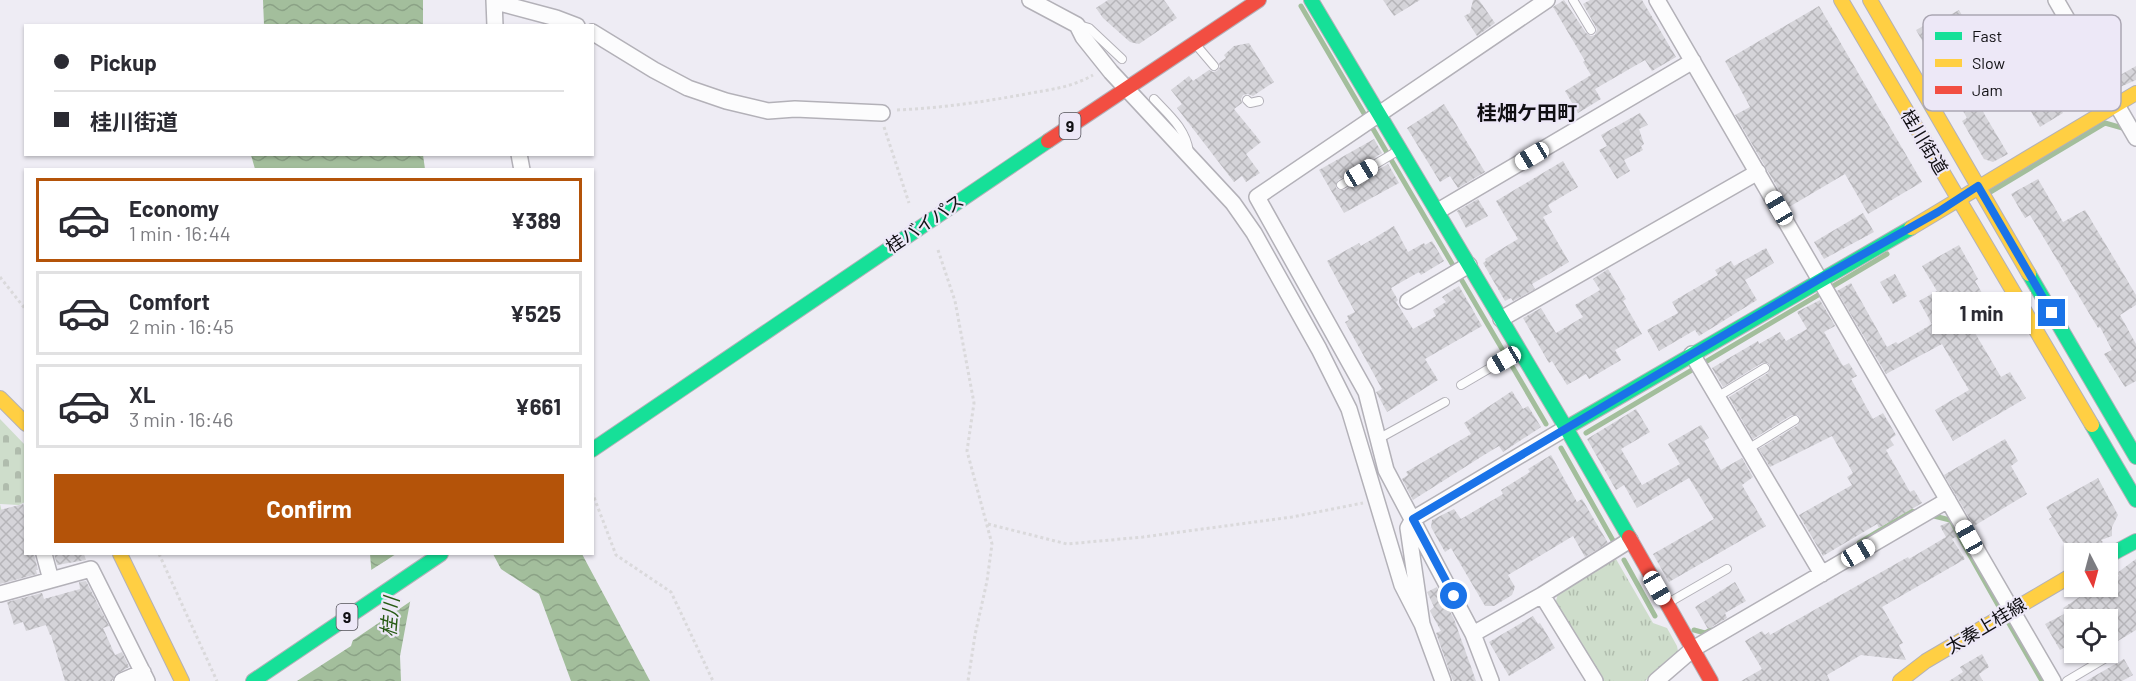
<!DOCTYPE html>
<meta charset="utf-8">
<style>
:root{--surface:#fff;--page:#f2f2f3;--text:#2b2b33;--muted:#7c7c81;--line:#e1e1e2;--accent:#b45309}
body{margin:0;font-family:Barlow,"Noto Sans JP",sans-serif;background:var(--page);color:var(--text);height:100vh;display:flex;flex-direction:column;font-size:22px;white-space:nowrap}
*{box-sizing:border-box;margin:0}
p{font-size:20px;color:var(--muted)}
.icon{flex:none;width:33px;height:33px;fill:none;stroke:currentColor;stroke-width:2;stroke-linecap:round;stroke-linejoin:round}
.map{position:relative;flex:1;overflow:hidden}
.details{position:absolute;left:24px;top:168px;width:570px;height:387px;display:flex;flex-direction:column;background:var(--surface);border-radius:0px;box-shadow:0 2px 4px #0004}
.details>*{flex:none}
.guide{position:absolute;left:24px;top:24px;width:570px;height:132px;border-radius:0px;box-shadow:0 2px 4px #0004;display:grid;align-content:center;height:132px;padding:0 30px;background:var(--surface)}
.needle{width:39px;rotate:174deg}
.controls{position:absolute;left:2064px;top:543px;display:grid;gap:12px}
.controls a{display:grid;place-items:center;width:54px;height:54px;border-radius:0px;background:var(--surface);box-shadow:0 2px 4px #0004;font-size:30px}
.end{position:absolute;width:27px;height:27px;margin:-14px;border:8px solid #1a73e8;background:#fff;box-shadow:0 0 0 3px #fff}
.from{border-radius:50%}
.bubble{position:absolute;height:42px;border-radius:0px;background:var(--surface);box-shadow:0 2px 4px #0004;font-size:20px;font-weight:700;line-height:42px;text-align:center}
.car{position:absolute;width:18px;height:36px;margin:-18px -9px;border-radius:8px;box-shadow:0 0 4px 2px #0007;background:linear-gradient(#fff 24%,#345 0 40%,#fff 0 76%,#345 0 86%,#fff 0)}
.guide b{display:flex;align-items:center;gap:21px;height:57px;font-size:22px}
.guide b+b{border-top:2px solid var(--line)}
.guide i{width:15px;height:15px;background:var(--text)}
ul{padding:10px 0 0;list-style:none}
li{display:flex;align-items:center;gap:18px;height:84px;margin:0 12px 9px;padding:0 18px;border:3px solid var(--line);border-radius:0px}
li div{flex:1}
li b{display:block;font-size:22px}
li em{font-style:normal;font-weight:700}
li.active{border-color:var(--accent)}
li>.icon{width:54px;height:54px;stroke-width:1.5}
.action{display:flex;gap:12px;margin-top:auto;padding:12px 30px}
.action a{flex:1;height:69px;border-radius:0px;background:var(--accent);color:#fff;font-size:24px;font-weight:700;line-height:69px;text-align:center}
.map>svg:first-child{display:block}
.grass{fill:url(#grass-tufts)}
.cemetery{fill:url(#cemetery-stones)}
.water{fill:url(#water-waves)}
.pier{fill:#eeecf4}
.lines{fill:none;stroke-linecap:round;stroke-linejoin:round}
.stream{stroke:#a3be9c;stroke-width:5}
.building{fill:url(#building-cross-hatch)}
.lane-casing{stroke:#b3b1b8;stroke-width:10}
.street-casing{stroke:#b3b1b8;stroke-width:18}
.fast-casing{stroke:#b3b1b8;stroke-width:16}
.slow-casing{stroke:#b3b1b8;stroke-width:16}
.jam-casing{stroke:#b3b1b8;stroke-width:16}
.path{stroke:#dad9db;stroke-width:3;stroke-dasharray:3 3;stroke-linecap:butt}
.lane{stroke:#fcfcfd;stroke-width:8}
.street{stroke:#fcfcfd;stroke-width:15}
.fast{stroke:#16e098;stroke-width:14}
.slow{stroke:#ffcf43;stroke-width:14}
.jam{stroke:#f24e42;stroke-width:14}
.route{stroke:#1a73e8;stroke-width:8}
.labels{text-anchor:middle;stroke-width:4.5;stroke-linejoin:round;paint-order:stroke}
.shield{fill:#ede8f7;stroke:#525057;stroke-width:1.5}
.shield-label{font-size:16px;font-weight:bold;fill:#100f13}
.street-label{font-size:18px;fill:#100f13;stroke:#ede8f7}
.neighbourhood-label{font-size:20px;font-weight:bold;fill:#100f13;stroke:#ede8f7}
.water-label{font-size:20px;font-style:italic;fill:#285b15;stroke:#ede8f7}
.key{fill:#ede8f7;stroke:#aba7b3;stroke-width:1.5}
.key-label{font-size:16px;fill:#100f13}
</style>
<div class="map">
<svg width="2136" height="681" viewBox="0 0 2136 681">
<defs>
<pattern id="grass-tufts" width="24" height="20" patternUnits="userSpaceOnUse" patternTransform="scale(1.5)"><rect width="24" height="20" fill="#ceddcb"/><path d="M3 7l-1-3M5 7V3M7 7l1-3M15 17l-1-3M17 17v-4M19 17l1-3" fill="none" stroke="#b0bcad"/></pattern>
<pattern id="cemetery-stones" width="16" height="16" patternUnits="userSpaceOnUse" patternTransform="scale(1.5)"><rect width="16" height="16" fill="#ceddcb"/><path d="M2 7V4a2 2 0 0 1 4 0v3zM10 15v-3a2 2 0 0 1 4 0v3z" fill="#b0bcad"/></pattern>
<pattern id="water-waves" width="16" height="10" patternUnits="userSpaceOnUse" patternTransform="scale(1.5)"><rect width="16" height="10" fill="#a3be9c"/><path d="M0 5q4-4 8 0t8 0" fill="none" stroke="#8ba286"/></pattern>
<pattern id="building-cross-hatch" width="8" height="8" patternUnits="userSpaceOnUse" patternTransform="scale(1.5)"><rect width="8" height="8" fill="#d5d4d9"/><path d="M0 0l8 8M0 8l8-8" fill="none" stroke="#b6b5b9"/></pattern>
</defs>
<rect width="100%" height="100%" fill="#eeecf4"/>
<path class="grass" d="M1616 559 1653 623 1667 628 1677 646 1678 651 1645 681H1601L1555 605 1558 593Z"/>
<path class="cemetery" d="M0 419 26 446 25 502 19 505 0 504 2 512H0Z"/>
<path class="water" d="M263 0H423V25H264Z
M251 155H423L425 169H255Z
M370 554H419L400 656 401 681H297L351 646 372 578Z
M493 554H582L650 681H571L539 594 501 569Z"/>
<path class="pier" d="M396 554H422L414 599 349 643 369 578 368 572Z"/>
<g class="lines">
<path class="stream" d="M1301 6 1546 424
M1987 194 2105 123 2126 129
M1586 433 1887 254
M1561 448 1615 544
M1930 515 1950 520 2002 612
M1859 543 1912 511 1918 513
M1624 560 1655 616
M2007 620 2042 681
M1694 630 1705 633 1711 630"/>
</g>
<path class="building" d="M1108 0H1164L1177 18 1139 44 1130 42 1103 18 1096 8Z
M1383 0H1420L1394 16Z
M1473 0H1479L1495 23 1477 36 1464 16 1470 13Z
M1564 0 1586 33 1591 36 1595 35 1597 29 1583 4 1590 0H1642L1676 57 1652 71 1645 60 1595 89 1601 99 1578 113 1565 91 1591 75 1583 62 1585 61 1553 7Z
M1819 6 1922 182 1868 214 1845 174 1789 207 1735 115 1750 107 1725 61Z
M1959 10 1974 36 1984 31 2012 80 1976 100 2008 154 1993 162 1984 159 1962 121 1967 118 1916 30 1936 19 1937 22Z
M1249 43 1274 82 1253 96 1248 94 1243 95 1241 99 1242 103 1234 109 1261 142 1246 154 1260 173 1246 182 1242 176 1234 182 1177 108 1182 104 1171 90 1189 76 1193 81 1209 70 1213 72 1217 71 1220 67 1219 63 1226 58 1224 55 1234 46Z
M2042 50 2055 74 2051 76 2064 98 2057 102 2063 113 2040 127 2026 103 2037 97 2018 63Z
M2136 66V80L2120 87 2115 78Z
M1444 104 1485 172 1458 188 1450 176 1440 182 1407 128Z
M1640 113 1648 125 1639 129 1644 144 1641 146 1643 150 1624 160 1630 171 1617 179 1599 150 1607 146 1601 135Z
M1374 139 1382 153 1338 180 1336 188 1339 190H1344L1388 164 1399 183 1344 213 1319 170Z
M1563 161 1578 187 1548 205 1552 212 1543 217 1569 262 1532 284 1535 289 1513 301 1511 298 1505 301 1483 263 1486 261 1485 259 1518 239 1496 201Z
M2038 179 2063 222 2085 210 2136 295V305L2120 315 2136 344V381L2125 387 2104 354 2112 350 2100 327 2098 328 2030 215 2025 218 2011 194Z
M1478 199 1488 216 1466 228 1457 211Z
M1863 213 1874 232 1824 259 1814 242Z
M1394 226 1408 252 1424 243 1425 245 1432 241 1444 261 1421 275 1419 272 1391 288 1398 300 1396 302 1413 329 1436 316 1433 310 1446 302 1442 297 1459 286 1482 326 1425 359 1438 380 1387 412 1376 392 1382 389 1345 322 1349 320 1347 316 1355 312 1327 261 1359 243 1361 246Z
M1959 245 1978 279 1975 281 1988 303 1965 316 2001 377 2010 372 2026 398 1953 441 1935 410 1969 390 1942 344 1886 374 1837 291 1851 283 1887 347 1896 342 1898 344 1932 324 1919 301 1937 291 1922 266Z
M1766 248 1774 263 1745 280 1757 300 1699 336 1695 330 1659 351 1647 330 1678 313 1672 302 1718 275 1715 270 1731 261 1734 266Z
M1608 269 1626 299 1623 301 1642 334 1615 350 1621 360 1589 379 1586 374 1567 385 1552 361 1549 363 1523 318 1541 308 1556 333 1583 317 1575 305 1600 290 1593 279Z
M1895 274 1907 296 1893 304 1880 282Z
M1820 300 1835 326 1824 332 1843 366 1849 363 1857 376 1851 379 1873 419 1883 413 1896 435 1890 439 1894 445 1886 450 1910 492 1914 490 1922 503 1879 528 1877 524 1823 556 1799 515 1852 485 1847 477 1853 473 1832 436 1770 467 1759 449 1798 425 1800 417 1797 415H1792L1753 439 1729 397 1768 373 1770 365 1767 363H1762L1723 387 1712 368 1758 341 1759 344 1780 332 1786 341 1807 329 1797 312Z
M1512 391 1523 409 1528 406 1541 427 1503 452 1499 446 1484 455 1413 500 1402 479 1408 475 1406 472 1471 434 1464 423Z
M1636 409 1650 432 1621 449 1642 485 1680 464 1668 444 1701 425 1709 438 1704 441 1721 470 1742 458 1753 477 1742 485 1766 526 1669 582 1653 554 1714 519 1689 478 1637 508 1624 485 1616 490 1587 439Z
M2005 439 2018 461 2011 466 2027 494 1974 526 1944 475Z
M1551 455 1577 502 1582 499 1608 543 1585 557 1573 536 1508 575 1515 587 1512 595 1494 606H1485L1451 548 1445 552 1431 527 1432 520 1454 509 1461 519 1503 494 1501 490 1530 472 1528 469Z
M2098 478 2118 515 2112 527V536L2101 540 2103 542 2082 554H2074L2073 558 2049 519 2052 517 2046 507Z
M23 504 26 512V554H34L38 570H36L37 574 0 584V510Z
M1949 522 1957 536 1952 539 1965 559 1882 607 1903 643 1899 645 1906 660 1861 655 1827 675 1830 681H1741L1762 669 1745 641 1762 631 1765 635 1769 632 1770 635 1908 557 1909 559 1946 537 1940 526Z
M54 554H84L86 560 57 565Z
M2136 559V630L2108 647V620H2074V642L2060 650 2045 624 2066 613 2063 608 2078 598 2100 586H2108V582L2119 576 2117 573Z
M86 581 109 626 103 628 115 655 122 652 129 667 115 675 112 681H65L51 635H50L46 625 26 631 23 622 14 625 7 602 42 593 44 599 80 589 79 582Z
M1735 582 1746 601 1725 613 1727 618 1708 629 1695 607Z
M1437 587 1454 619 1476 681H1453L1436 633 1441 631 1430 611 1434 607 1427 592Z
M1533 616 1538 624 1540 623 1555 648 1509 676 1489 642Z
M1982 654 1989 667 1979 674 1983 681H1949L1963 672 1960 667Z
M2124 659 2133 675 2122 681H2086Z"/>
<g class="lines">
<g class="lane-casing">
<path id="lane" d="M1573 0 1591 30
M1079 25 1089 28 1122 59
M1197 46 1214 66
M1154 99C1169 115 1186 129 1189 152
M1247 100 1250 103 1259 101
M1341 185 1399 150
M1461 385 1519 351
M1717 397 1765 368
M1378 439 1445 402
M1748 449 1795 420
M1668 603 1727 569
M2067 681 2104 659"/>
</g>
<g class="street-casing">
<path id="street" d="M494 0 495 26
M1030 0 1077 25 1083 37 1111 72 1233 203 1254 233 1319 349 1349 409 1402 585 1422 624
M1657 0 2053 681
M2056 0 2136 138
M496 2 556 18 577 26
M592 32 654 70 688 88 726 101 768 111 795 109 882 113
M519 154 522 170
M1438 211 1693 61
M1408 301 1469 265
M1501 319 1758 172
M1692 354 1822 574
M44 554 51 580
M0 594 91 569 147 681
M1542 595 1595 681
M1473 634 1542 595 1630 540
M122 681 143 672
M1443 681 1422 624 1408 528 1413 519 1566 428
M1491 681 1473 634 1386 470 1366 392 1257 197 1547 0
M1656 681 1693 649 1948 500"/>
</g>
<g class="fast-casing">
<path id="fast" d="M1311 0 1566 428 1629 537
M2029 274 2136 457
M2092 425 2136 500
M1566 428 1911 228
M592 450 1048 141
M2108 556 2136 541
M253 681 441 554"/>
</g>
<g class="slow-casing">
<path id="slow" d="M1841 0 2092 425
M1870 0 2029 274
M1911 228 2136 93
M0 398 26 424
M120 554 182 681
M1900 681 1926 661 2074 574"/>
</g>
<g class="jam-casing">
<path id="jam" d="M1048 141 1259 0
M1629 537 1711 681"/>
</g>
<path class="path" d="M897 110C941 108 983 102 1026 94 1052 89 1070 88 1093 75
M884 127 909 203
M938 250 955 301 974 403 967 451 992 544 987 581 975 635 968 681
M0 277 26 310
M592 492 616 555 671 592 713 681
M988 524 1067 544 1143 537 1292 517 1363 503
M159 554 217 681"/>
<use href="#lane" class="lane"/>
<use href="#street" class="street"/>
<use href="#fast" class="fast"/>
<use href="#slow" class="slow"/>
<use href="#jam" class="jam"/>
</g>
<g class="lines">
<path class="route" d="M1454 596 1413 519 1821 278 1938 212 1978 186 2052 313"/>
</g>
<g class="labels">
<g class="shield">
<rect x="1059.5" y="113" width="21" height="26" rx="4.5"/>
<rect x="336.5" y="604" width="21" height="26" rx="4.5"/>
</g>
<g class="shield-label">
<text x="1070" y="132">9</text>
<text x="347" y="623">9</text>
</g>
<g class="street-label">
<text transform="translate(1924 142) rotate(59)" y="6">桂川街道</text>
<text transform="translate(925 224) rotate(-34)" y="6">桂バイパス</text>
<text transform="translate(1986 626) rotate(-31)" y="6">太秦上桂線</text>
</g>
<g class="neighbourhood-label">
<text x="1527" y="120">桂畑ケ田町</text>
</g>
<g class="water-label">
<text transform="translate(390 617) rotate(-85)" y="7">桂川</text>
</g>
</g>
<rect x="1923" y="15" width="198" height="96" rx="9" class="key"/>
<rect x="1935" y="32" width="27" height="8" fill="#16e098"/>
<rect x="1935" y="59" width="27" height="8" fill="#ffcf43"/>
<rect x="1935" y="86" width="27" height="8" fill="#f24e42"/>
<g class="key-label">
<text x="1972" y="42">Fast</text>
<text x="1972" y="69">Slow</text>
<text x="1972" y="96">Jam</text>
</g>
</svg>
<div class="controls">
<a><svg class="needle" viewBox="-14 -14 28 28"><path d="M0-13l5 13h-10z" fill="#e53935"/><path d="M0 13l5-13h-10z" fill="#7c7c81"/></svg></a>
<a><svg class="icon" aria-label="locate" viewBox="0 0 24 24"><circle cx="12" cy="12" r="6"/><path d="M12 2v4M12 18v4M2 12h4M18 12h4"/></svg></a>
</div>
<i class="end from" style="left:1454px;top:596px"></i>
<i class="end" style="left:2052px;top:313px"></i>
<div class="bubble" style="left:1932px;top:292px;width:99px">1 min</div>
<i class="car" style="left:1532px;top:156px;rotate:239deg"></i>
<i class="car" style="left:1361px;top:173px;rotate:59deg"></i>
<i class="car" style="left:1779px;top:208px;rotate:330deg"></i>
<i class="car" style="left:1504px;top:360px;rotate:240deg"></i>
<i class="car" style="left:1969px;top:537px;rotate:331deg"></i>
<i class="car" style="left:1858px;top:553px;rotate:60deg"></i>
<i class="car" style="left:1657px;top:588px;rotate:150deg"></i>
<div class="guide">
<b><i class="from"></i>Pickup</b>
<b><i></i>桂川街道</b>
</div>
<section class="details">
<ul>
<li class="active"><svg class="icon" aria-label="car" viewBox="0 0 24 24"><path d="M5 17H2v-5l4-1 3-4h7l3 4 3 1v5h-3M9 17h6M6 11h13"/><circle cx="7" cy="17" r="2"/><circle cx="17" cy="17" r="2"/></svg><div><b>Economy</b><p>1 min · 16:44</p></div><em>¥389</em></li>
<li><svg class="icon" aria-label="car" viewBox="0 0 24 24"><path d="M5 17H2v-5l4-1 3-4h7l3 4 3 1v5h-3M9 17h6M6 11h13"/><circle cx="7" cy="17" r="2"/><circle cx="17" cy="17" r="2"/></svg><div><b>Comfort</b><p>2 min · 16:45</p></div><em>¥525</em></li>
<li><svg class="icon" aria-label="car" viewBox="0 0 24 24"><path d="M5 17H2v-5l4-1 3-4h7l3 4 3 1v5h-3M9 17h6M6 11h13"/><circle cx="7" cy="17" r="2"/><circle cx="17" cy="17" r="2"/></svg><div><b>XL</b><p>3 min · 16:46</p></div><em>¥661</em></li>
</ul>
<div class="action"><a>Confirm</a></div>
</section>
</div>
